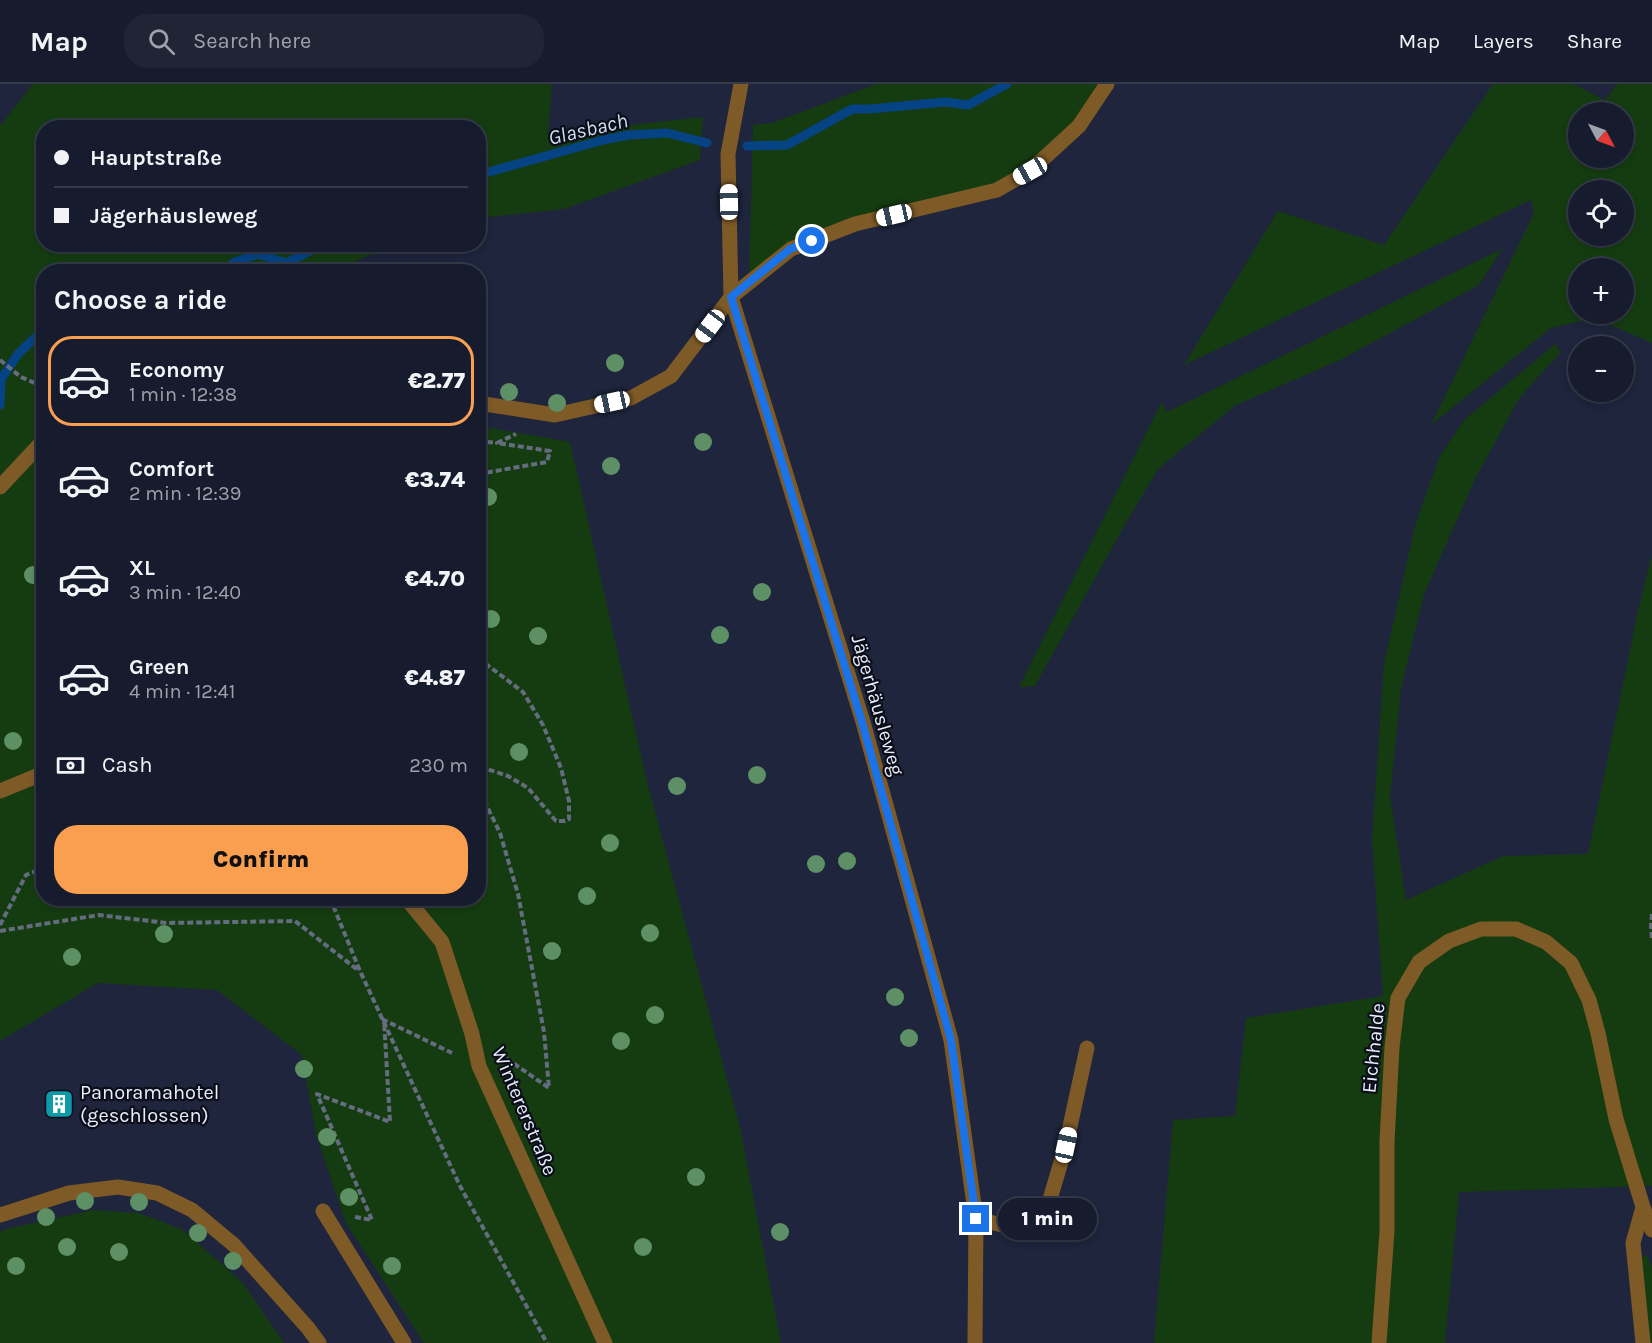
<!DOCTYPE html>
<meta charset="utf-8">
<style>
:root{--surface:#161c2d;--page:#1f2535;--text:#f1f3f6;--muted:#9ea1aa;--line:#353a49;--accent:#fa9f50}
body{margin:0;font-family:Karla,sans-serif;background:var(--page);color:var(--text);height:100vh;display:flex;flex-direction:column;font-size:22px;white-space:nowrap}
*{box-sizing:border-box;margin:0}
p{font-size:20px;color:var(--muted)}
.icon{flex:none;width:33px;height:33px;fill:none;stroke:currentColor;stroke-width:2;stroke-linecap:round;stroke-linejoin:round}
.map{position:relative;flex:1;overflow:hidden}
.details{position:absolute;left:36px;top:180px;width:450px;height:642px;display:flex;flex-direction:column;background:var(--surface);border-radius:24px;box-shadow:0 3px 9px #0003,0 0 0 2px var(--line)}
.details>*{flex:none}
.top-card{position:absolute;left:36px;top:36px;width:450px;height:132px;border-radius:24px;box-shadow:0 3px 9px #0003,0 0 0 2px var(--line);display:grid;align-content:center;height:132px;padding:0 18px;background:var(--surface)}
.needle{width:39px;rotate:131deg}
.controls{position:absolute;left:1568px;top:18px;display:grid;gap:12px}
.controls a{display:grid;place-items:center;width:66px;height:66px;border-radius:50%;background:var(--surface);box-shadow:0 3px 9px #0003,0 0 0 2px var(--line);font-size:30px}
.end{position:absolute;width:27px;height:27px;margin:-14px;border:8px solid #1a73e8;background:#fff;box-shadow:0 0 0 3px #fff}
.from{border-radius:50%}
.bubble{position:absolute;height:42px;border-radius:21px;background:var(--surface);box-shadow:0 3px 9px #0003,0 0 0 2px var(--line);font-size:20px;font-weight:800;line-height:42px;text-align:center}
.car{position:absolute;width:18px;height:36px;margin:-18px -9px;border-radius:8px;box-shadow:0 0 4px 2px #0007;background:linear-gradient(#fff 24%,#345 0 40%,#fff 0 76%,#345 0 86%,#fff 0)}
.top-card b{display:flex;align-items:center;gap:21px;height:57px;font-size:22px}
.top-card b+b{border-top:2px solid var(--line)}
.top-card i{width:15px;height:15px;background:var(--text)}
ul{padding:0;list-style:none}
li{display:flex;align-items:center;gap:18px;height:90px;margin:0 12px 9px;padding:0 6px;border:3px solid transparent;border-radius:24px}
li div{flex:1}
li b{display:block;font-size:22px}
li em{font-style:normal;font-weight:800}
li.active{border-color:var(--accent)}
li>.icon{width:54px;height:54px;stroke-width:1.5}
h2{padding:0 18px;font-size:27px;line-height:72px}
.pay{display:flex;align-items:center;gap:15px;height:66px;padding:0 18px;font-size:22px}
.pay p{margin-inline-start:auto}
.cta{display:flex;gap:12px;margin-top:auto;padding:12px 18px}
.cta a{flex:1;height:69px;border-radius:24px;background:var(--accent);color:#111;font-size:24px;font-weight:800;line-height:69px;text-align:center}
header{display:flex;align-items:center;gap:36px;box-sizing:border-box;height:84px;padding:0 30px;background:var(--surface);border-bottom:2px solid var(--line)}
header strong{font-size:28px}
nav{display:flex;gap:33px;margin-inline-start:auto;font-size:21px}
.search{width:420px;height:54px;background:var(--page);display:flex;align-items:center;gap:15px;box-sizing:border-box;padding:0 21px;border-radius:24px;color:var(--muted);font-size:22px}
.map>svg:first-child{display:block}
.green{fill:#153c11;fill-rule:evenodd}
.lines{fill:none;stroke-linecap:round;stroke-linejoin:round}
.stream{stroke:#064384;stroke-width:9}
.path{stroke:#656c80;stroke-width:4;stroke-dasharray:6 3;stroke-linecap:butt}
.minor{stroke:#7e5a27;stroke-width:15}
.tree{fill:#5e9066}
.route{stroke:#1a73e8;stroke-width:8}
.labels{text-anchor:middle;stroke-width:4.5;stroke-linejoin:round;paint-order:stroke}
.street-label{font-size:20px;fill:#e8eefd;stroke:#0b0e19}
.poi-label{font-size:20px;fill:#e8eefd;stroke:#0b0e19;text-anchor:start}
.water-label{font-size:21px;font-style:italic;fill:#d0dff2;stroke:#0b0e19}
</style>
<header>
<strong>Map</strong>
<div class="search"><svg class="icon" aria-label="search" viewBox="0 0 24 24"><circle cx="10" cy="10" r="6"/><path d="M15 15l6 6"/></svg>Search here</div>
<nav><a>Map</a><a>Layers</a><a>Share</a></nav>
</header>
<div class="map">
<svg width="1652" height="1259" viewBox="0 0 1652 1259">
<rect width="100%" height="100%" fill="#1e253c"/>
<path class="green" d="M33 0H552L548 52 567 48 703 33 700 76 564 125 479 134 478 44H44V160L394 161 351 179 350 187 44 188V814H478L479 342 570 358 647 698 740 1043 781 1259H424L346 1139 316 1051 302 971 217 906 98 899 0 957V42Z
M876 0H1102L1077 40 1028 84 993 103 854 135 749 194 753 41 772 39Z
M1493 0H1573L1605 16 1617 0H1652V259L1594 234 1551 244 1431 341 1534 129 1531 116 1184 281 1278 127 1384 161ZM1623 28V74H1578V28ZM1578 106H1623V152H1578ZM1578 184H1623V230H1578Z
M1502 165 1479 201 1340 276 1236 321 1166 378 1157 387 1127 437 1035 602 1019 603 1161 319 1167 328Z
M1555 260 1561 268 1520 313 1476 393 1424 510 1401 605 1390 712 1406 816 1503 772 1588 770 1638 527 1652 470V1102L1459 1108 1445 1259H1154L1173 1036 1235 1032 1246 934 1383 912 1372 755 1384 580 1416 438 1440 372 1464 336Z
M93 1126 139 1129 183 1146 242 1198 284 1259H0V1148L6 1145Z
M1647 1171 1652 1184V1259H1649L1638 1175Z"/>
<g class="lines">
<path class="stream" d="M747 62 787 61 852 25H870L945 18 968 21 1007 0
M478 91 603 56 628 51 667 49 707 59
M221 188 235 178 258 170 286 179 324 160
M0 321 1 295 18 270 44 245"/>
<path class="path" d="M0 276 21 293 44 303
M478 357 497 359
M478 390 547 378 550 367 497 359 516 350
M478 574 523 608 543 641 561 684 569 717V735L565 737H556L528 704 508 692 478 682
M478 710 485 718 500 749 518 810 544 948 549 1004 500 970
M330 814 360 887 460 1102 547 1259
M1652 830 1651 842 1652 855
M0 841 26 791 44 784
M0 847 99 831 167 839 295 837 359 887
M355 1133 372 1136 317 1010 390 1038 384 936 452 969"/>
<path class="minor" d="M741 0 728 70 731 213 863 638 951 956 976 1135 975 1259
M478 319 555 331 631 314 671 292 731 213 791 165 855 140 997 106 1030 87 1079 42 1107 0
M0 403 44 356
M0 707 39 691H44
M406 814 442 858 472 950 479 982 605 1259
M1643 1123 1633 1159 1643 1259
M323 1127 404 1259
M0 1131 69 1109 118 1103 157 1109 192 1126 234 1161 308 1244 319 1259
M976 1135 1020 1145 1048 1122 1066 1061 1087 964
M1379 1259 1387 1147V1057L1392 963 1398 914 1419 878 1449 857 1481 845H1516L1546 858 1571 879 1589 916 1598 949 1616 1035 1643 1123 1652 1146"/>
</g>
<g class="tree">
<circle cx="615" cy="279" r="9"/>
<circle cx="509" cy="308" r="9"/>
<circle cx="557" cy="319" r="9"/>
<circle cx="703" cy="358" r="9"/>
<circle cx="611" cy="382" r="9"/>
<circle cx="488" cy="413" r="9"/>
<circle cx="33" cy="491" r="9"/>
<circle cx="762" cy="508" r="9"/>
<circle cx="491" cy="535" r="9"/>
<circle cx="720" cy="551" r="9"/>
<circle cx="538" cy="552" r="9"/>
<circle cx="13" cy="657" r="9"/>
<circle cx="519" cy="668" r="9"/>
<circle cx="757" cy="691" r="9"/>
<circle cx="677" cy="702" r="9"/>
<circle cx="610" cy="759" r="9"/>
<circle cx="847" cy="777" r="9"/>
<circle cx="816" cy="780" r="9"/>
<circle cx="587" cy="812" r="9"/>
<circle cx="650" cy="849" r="9"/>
<circle cx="164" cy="850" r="9"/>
<circle cx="552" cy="867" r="9"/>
<circle cx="72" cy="873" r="9"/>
<circle cx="895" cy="913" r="9"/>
<circle cx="655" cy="931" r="9"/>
<circle cx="909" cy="954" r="9"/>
<circle cx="621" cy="957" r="9"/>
<circle cx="304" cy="985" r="9"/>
<circle cx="327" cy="1053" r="9"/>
<circle cx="696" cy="1093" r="9"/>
<circle cx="349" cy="1113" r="9"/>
<circle cx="85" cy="1117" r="9"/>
<circle cx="139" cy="1118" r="9"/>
<circle cx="46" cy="1133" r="9"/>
<circle cx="780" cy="1148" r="9"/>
<circle cx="198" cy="1149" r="9"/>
<circle cx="67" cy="1163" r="9"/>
<circle cx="643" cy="1163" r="9"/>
<circle cx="119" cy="1168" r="9"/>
<circle cx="233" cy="1177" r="9"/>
<circle cx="16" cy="1182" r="9"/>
<circle cx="392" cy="1182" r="9"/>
</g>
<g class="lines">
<path class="route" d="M812 157 790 165 731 213 862 638 951 956 976 1135"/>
</g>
<defs>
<g id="building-square" transform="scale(1.5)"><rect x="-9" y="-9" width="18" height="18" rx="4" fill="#0f9aa8" stroke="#0b0e19"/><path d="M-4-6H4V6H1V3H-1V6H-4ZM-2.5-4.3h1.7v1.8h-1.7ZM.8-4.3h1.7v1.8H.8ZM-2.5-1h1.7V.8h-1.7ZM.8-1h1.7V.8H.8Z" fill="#fff"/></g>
</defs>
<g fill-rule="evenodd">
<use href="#building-square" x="59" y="1020"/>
</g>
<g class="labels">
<g class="street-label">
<text transform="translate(878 621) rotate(74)" y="7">Jägerhäusleweg</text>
<text transform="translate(1373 964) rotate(-84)" y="7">Eichhalde</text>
<text transform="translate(525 1027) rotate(67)" y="7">Wintererstraße</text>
</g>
<g class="poi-label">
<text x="80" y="1015">Panoramahotel<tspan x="80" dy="23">(geschlossen)</tspan></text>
</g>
<g class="water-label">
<text transform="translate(588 45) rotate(-13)" y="7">Glasbach</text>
</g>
</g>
</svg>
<div class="controls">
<a><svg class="needle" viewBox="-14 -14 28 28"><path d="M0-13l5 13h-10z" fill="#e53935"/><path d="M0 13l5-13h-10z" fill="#9ea1aa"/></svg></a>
<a><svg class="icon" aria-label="locate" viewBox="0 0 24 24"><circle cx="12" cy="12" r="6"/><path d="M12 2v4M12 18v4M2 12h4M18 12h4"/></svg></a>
<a>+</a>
<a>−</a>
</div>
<i class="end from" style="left:812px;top:157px"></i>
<i class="end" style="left:976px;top:1135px"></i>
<div class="bubble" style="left:998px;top:1114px;width:99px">1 min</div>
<i class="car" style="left:1030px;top:87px;rotate:241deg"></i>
<i class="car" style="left:729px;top:118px;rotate:359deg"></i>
<i class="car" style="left:894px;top:131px;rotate:257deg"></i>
<i class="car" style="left:710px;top:242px;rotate:217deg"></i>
<i class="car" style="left:612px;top:318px;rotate:258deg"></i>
<i class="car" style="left:1066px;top:1061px;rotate:12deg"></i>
<div class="top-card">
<b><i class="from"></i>Hauptstraße</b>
<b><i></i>Jägerhäusleweg</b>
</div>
<section class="details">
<h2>Choose a ride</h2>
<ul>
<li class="active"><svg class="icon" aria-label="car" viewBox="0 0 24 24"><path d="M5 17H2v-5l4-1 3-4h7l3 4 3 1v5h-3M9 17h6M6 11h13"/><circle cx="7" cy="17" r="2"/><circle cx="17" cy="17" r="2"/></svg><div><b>Economy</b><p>1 min · 12:38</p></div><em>€2.77</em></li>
<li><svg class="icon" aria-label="car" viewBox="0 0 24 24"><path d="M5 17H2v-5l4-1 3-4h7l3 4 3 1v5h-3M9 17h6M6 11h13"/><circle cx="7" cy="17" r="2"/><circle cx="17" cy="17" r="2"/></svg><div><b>Comfort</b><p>2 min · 12:39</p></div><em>€3.74</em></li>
<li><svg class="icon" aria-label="car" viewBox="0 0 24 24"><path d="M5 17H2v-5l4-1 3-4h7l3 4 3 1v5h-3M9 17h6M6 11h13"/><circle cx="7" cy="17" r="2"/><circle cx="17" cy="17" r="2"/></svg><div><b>XL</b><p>3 min · 12:40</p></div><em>€4.70</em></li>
<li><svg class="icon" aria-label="car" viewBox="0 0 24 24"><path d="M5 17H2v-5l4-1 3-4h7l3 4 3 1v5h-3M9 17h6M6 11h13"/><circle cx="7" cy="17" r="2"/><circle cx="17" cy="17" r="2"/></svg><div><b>Green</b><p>4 min · 12:41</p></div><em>€4.87</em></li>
</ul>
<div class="pay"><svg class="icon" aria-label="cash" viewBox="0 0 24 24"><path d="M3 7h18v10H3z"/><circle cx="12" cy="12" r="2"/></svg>Cash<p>230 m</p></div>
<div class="cta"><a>Confirm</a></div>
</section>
</div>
